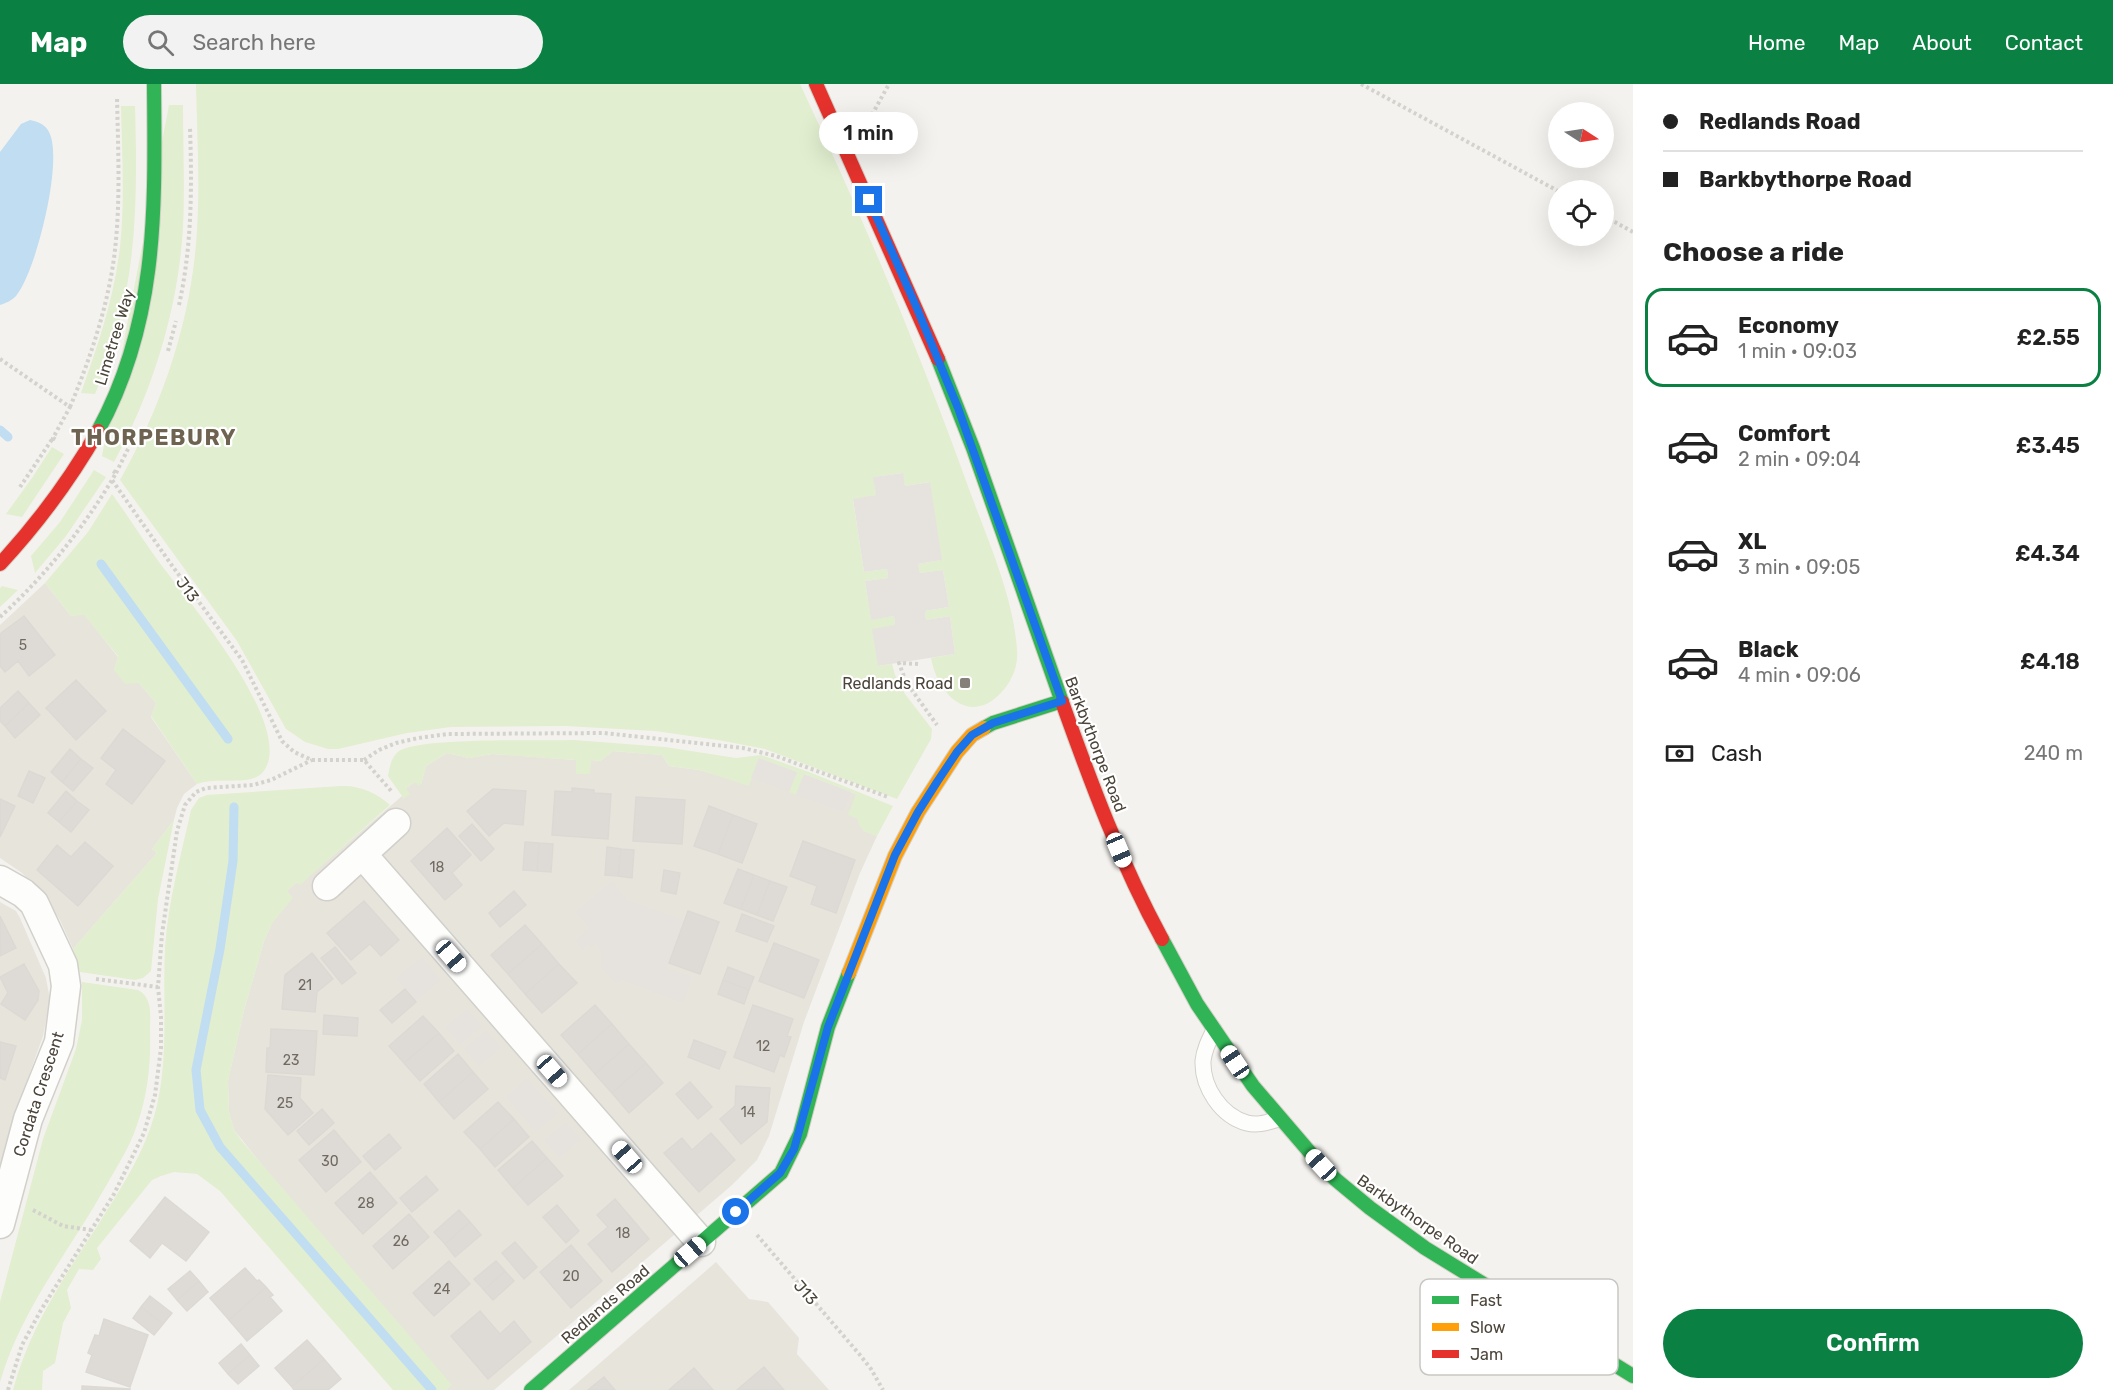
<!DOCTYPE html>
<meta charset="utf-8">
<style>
:root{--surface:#fff;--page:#f2f2f2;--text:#222;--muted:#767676;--line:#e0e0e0;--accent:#0b8043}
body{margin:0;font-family:Rubik,sans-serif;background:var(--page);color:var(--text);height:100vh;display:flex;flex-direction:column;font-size:22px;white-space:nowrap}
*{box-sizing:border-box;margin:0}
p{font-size:20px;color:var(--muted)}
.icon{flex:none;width:33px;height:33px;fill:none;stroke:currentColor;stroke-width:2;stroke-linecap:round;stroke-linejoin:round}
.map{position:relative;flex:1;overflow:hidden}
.sheet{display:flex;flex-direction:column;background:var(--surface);width:480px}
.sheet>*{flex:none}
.banner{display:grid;align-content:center;height:132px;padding:0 30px;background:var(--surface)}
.needle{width:39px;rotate:102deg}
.buttons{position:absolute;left:1548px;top:18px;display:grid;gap:12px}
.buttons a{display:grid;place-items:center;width:66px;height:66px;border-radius:50%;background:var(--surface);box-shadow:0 6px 24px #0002;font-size:30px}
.end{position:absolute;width:27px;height:27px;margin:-14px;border:8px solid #1a73e8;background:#fff;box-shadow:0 0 0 3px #fff}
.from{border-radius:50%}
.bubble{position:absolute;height:42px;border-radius:21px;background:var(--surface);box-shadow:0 6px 24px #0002;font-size:20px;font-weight:600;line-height:42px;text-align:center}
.car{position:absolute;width:18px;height:36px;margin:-18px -9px;border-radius:8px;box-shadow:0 0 4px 2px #0007;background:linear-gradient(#fff 24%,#345 0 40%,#fff 0 76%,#345 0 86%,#fff 0)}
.banner b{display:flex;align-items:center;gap:21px;height:57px;font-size:22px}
.banner b+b{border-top:2px solid var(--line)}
.banner i{width:15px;height:15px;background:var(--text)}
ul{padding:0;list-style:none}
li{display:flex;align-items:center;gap:18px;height:99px;margin:0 12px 9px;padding:0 18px;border:3px solid transparent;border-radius:18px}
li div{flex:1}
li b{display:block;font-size:22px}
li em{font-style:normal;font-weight:600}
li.on{border-color:var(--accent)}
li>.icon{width:54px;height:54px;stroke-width:1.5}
h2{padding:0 30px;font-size:27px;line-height:72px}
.pay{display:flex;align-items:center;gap:15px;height:66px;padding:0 30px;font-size:22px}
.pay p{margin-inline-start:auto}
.primary-button{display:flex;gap:12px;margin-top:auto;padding:12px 30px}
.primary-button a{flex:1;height:69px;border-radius:36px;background:var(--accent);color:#fff;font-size:24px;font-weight:600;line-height:69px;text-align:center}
header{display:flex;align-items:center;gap:36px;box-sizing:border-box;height:84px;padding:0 30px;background:var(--accent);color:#fff}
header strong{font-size:28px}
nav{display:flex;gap:33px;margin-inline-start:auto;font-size:21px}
.search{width:420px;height:54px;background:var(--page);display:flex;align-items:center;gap:15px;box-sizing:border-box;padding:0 21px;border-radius:33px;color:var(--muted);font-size:22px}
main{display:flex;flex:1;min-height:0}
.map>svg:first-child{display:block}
.residential{fill:#e7e4dc}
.green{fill:#e1eecf}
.parking{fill:#e6e3df}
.water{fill:#c0ddf1}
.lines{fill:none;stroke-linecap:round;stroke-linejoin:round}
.stream{stroke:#c0ddf1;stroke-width:9}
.building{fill:#dedbd6;stroke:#dcd9d4;stroke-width:1.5}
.lane-casing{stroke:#d2d0cb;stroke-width:17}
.street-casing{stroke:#d2d0cb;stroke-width:31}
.fast-casing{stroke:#d3cfc5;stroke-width:16}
.slow-casing{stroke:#d3cfc5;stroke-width:16}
.jam-casing{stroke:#d3cfc5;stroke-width:16}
.path{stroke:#d3d2cc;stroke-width:4;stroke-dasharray:3 3;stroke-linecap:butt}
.lane{stroke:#fdfdfc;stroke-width:15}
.street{stroke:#fdfdfc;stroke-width:28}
.fast{stroke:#30b455;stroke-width:14}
.slow{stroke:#ff9f0a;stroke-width:14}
.jam{stroke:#e5322d;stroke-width:14}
.route{stroke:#1a73e8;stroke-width:8}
.poi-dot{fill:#868178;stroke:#fff;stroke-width:2}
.labels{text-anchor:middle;stroke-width:4.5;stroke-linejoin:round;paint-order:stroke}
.number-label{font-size:14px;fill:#706a61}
.street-label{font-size:16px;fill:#4b4439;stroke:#fff}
.poi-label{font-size:16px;fill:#4b4439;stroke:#fff;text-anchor:end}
.district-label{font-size:22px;font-weight:bold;letter-spacing:1.5px;fill:#6e6250;stroke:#fff}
.key{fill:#fff;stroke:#c9c7c4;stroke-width:1.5}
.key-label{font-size:16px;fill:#4b4439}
</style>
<header>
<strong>Map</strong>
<div class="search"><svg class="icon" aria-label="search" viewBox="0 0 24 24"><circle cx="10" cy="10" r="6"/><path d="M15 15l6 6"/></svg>Search here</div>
<nav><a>Home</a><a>Map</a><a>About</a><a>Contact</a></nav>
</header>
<main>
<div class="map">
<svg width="1633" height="1306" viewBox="0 0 1633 1306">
<rect width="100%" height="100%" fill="#f4f2ee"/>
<path class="residential" d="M45 499 71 532 84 530 118 573 114 586 139 599 156 619 151 633 197 700 184 710 177 724 174 736 152 765 157 769 73 865 60 836 41 808 22 789 0 774V541Z
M613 667 662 671 669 682 700 686 748 701 759 674 856 710 859 739 864 747 877 752 860 789 804 938 769 1052 757 1076 732 1101 494 1306H446L451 1301 292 1118 234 1046 229 1028 228 997 244 926 264 857 272 839 292 814 287 807 297 798 300 800 402 712 404 715 406 704 415 698 421 700 426 682 447 669 469 674 492 670 522 672 576 676V690H589L591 676 600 677Z
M0 818 16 827 20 834 46 894 50 916 43 952 20 1016 0 1087Z
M716 1178 749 1215 768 1218 799 1254 797 1270 829 1306H569Z"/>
<path class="green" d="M196 0H800C862 132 920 268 969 405 987 454 1014 514 1017 566 1018 578 1015 589 1008 600 977 645 939 617 931 574L955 570 950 532 926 536 925 527 949 523 943 486 920 489 918 480 941 476 929 398 905 402 902 389 874 393 876 411 853 416 864 488 887 485 888 494 865 497 871 535 894 532 895 541 878 582 892 580 895 591 905 610 932 645 931 655 897 715 765 665 718 656 655 647 565 642 451 643 407 649 338 665H328L305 658 286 645 237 557 120 396C163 320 192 234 197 146 200 97 197 48 196 0Z
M169 21H183C183 62 185 103 183 144 178 225 153 307 114 378L102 372Z
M121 22H135C138 126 137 212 95 310L81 309C98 261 114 214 120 163 125 116 122 69 121 22Z
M52 363 64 370 22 433 6 430 32 394Z
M94 386 106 393 66 452 35 489 31 472 60 438Z
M112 410C128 432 143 456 159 478 185 513 298 644 263 688 251 703 216 692 197 700L151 632 156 619 139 599 125 600 114 586 118 572 84 531 71 532 45 499 88 448Z
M2 502 18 506 0 523V504Z
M574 656 665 663 736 674 761 671 809 688 893 722 877 752C866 748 859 747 858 735L848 731 856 710 804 690 796 711 789 708 797 688 759 674 749 702 700 686 669 682 662 671 613 667 600 677 591 676 590 690H576V676L492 670 469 674 447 669 426 682 421 700 419 702 415 698 406 704 410 710 404 715 388 692C390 682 391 673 399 667 422 653 541 657 574 656Z
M341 702C359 701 377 709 390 721L300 801 297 798 287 807 293 814 272 839 264 857 244 926 228 997 229 1028 234 1046 241 1056 452 1301 446 1306H393L220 1107 197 1090 174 1088 161 1092 152 1096 97 1164 101 1175 93 1186 79 1185 67 1206 71 1224 63 1239 55 1279 43 1287 42 1306H13C29 1245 64 1193 98 1141 117 1110 138 1079 150 1045 171 987 162 925 165 864 168 817 181 772 191 726L199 714 207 711Z
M174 736 158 815 151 887 143 894 135 896 80 888 73 865 157 769 152 765Z
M82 898 138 906C153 914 150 931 150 946 151 979 148 1010 137 1041 130 1063 117 1082 106 1102 69 1168 21 1225 0 1298V1218L43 1055 76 965 82 936Z"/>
<path class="parking" d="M903 389 905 402 930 398 942 476 918 480 920 489 943 486 949 523 925 527 926 536 950 532 955 570 878 582 872 545 895 541 894 532 871 536 865 497 888 494 887 485 864 488 853 415 876 411 873 393Z
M759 674 797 688 789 708 751 694Z
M804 690 851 708 843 728 796 711Z
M612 797 627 816 684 836 667 884 692 893 683 919 621 896 616 900 601 883V867L596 860 591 864 588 861 583 866 575 857 589 844 575 828Z
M422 873 441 896 416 917 396 894Z
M467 925 482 942 460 961 445 943Z
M486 946 501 964 479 982 464 965Z
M527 994 558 1029 536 1048 506 1013Z
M566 1038 581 1055 559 1074 544 1056Z"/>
<path class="water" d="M30 36C38 38 45 40 49 48 64 76 36 188 16 212 11 217 6 219 0 221V68L21 40Z"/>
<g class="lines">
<path class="stream" d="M0 346 8 353
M101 480 228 655
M234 723 233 777 220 865 196 986 200 1026 220 1063 432 1306"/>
</g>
<path class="building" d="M24 532 55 571 29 592 18 577 5 588 0 582V550Z
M76 596 106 627 76 656 46 624Z
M18 607 29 619 5 642 0 637V624Z
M29 619 40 631 15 654 5 642Z
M123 645 165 677 132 720 106 700 116 686 101 674Z
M70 665 81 675 62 698 51 688Z
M81 675 93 684 73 707 62 698Z
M29 687 45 694 33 719 18 712Z
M572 704 594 706V709L611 710 608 755 552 751 555 707 572 708Z
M493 705 526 707 523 741 504 739 489 752 467 727Z
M66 707 77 717 59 738 48 729Z
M636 713 685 716 682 760 633 757Z
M0 715 15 722 0 753Z
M77 717 89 726 71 748 59 738Z
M709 722 733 731 718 770 694 762Z
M733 731 757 740 742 779 718 770Z
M472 740 494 765 481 777 459 752Z
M447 744 471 771 452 789 462 801 445 816 411 777Z
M803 757 855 776 836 829 811 820 817 802 790 792Z
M85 758 113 782 78 822 37 786 57 761 71 773Z
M525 758 539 759 537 787 523 786Z
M539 759 553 760 551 788 537 787Z
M607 763 621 765 618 792 605 791Z
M621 765 634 766 632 794 618 792Z
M738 785 754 791 741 825 724 819Z
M664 786 680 789 676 810 661 807Z
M754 791 770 797 757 831 741 825Z
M770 797 787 803 773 837 757 831Z
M514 807 526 821 500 843 489 829Z
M364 817 399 856 381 872 370 860 351 876 327 849Z
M688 827 719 838 700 890 669 879Z
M742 830 774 842 767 858 736 847Z
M0 832 16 864 0 872Z
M525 841 542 860 508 890 491 871Z
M774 859 819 876 804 914 759 897Z
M542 860 559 880 525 910 508 890Z
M335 863 356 889 342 900 321 874Z
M312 869 333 895 317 908 315 928 282 925 285 891Z
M24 880 39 907 38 916 25 936 1 920 8 909 0 893Z
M559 880 577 899 542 929 525 910Z
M728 883 754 893 749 906 723 896Z
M723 896 749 906 744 920 718 910Z
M405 905 416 918 392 939 380 926Z
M595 921 612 940 578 970 561 951Z
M753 921 793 935 787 952 791 953 784 973 780 971 774 988 734 973Z
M324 931 358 934 357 952 323 950Z
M423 932 439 949 404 979 389 962Z
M612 940 629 960 595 990 578 970Z
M271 945 317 947 314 991 266 988 267 964H270Z
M439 949 454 967 420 997 404 979Z
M694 956 726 968 719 985 688 973Z
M0 958 16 962 5 996 0 994Z
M629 960 646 979 612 1009 595 990Z
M458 970 473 988 439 1018 424 1000Z
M646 979 663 999 629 1029 612 1009Z
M473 988 488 1005 454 1035 439 1018Z
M268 991 301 994 300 1014 313 1029 288 1051 265 1025Z
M690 998 712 1023 698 1035 676 1010Z
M736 1002 770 1004 767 1038 741 1060 720 1035 735 1022Z
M498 1018 514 1035 480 1065 464 1048Z
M322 1025 334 1039 309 1061 297 1047Z
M514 1035 529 1053 495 1083 480 1065Z
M334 1046 361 1078 326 1108 299 1076Z
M711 1049 735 1076 699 1108 664 1069 682 1054 692 1066Z
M389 1050 401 1064 375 1086 363 1072Z
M532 1057 547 1074 513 1104 498 1086Z
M547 1074 563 1092 528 1121 513 1104Z
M370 1088 397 1119 363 1150 335 1119Z
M426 1092 438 1106 412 1128 400 1114Z
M165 1113 209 1148 186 1177 162 1159 150 1174 130 1157Z
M615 1115 649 1155 612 1188 588 1160 608 1143 597 1131Z
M557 1121 579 1147 566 1159 543 1133Z
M459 1126 470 1138 445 1160 434 1148Z
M409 1130 429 1153 393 1185 373 1162Z
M470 1138 481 1151 455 1173 445 1160Z
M515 1158 537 1183 524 1195 502 1169Z
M571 1161 602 1197 571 1224 540 1188Z
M449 1177 470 1200 434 1232 413 1209Z
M496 1177 505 1187 484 1206 474 1195Z
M245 1184 257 1197 259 1196 266 1203 229 1236 210 1214Z
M190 1187 199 1197 177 1216 168 1205Z
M505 1187 514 1197 493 1216 484 1206Z
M199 1197 208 1208 187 1227 177 1216Z
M266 1203 273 1211 270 1213 282 1227 247 1257 229 1236Z
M150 1212 172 1229 163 1240 141 1223Z
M141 1223 163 1240 154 1251 133 1234Z
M480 1227 500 1250 514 1237 531 1258 488 1295 451 1252Z
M104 1235 148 1251 130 1303 86 1288 92 1271 88 1269 95 1251 99 1252Z
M307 1256 324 1275 292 1303 275 1284Z
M241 1260 250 1271 228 1290 219 1279Z
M250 1271 259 1282 238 1300 228 1290Z
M324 1275 341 1295 328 1306H294L292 1303Z
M764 1283 784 1306H737Z
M694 1284 713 1306H669Z
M604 1293 615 1306H588Z
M82 1302 130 1305V1306H82Z"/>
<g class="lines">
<g class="lane-casing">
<path id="lane" d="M1214 946C1209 956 1204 966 1203 977 1202 1003 1221 1032 1247 1039 1258 1042 1268 1038 1279 1035"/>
</g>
<g class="street-casing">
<path id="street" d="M362 770 701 1158
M0 796 23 809 34 819 63 881 66 902 59 958 28 1035 0 1140
M327 802 396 739"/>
</g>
<g class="fast-casing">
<path id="fast" d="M938 275 973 364 1062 618
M98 347C159 235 155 122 154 0
M984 644 993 639 1062 617
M1162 855 1197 920 1253 1002 1319 1079 1335 1095 1370 1124 1425 1164 1633 1292
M531 1306 781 1089 800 1050 828 943 849 889"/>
</g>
<g class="slow-casing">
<path id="slow" d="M849 889 895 772 918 728 957 668 972 651 984 644"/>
</g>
<g class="jam-casing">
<path id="jam" d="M816 0 938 275
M0 480C38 439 70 396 98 347
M1062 618C1091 699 1121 780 1162 855"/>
</g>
<path class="path" d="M1361 0 1558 107
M869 36 889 0
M1604 132 1633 148
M179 221C192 162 192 103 190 43
M168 267 176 237
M0 275 70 323 53 354 56 356
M70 323C90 275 107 225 114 174 121 120 118 66 117 13
M113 387 116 389 112 396 173 483 242 576 282 657 294 668 312 676H364L393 709
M116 389 129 363
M20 403 53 354
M0 533C45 492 81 447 112 396
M918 580 899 579 906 598 937 641
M364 676 379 666 396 659 418 654 448 650 604 649 743 664 776 672 888 713
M96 895 158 903
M33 1126 63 1142 91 1146
M757 1151 860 1271 871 1285 883 1306
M8 1306 22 1261 41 1226 114 1110 144 1049 155 1011 161 964V933L158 903 162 850 177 747 185 721 196 708 206 704 253 701 271 696 312 676"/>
<use href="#lane" class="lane"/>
<use href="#street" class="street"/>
<use href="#fast" class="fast"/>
<use href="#slow" class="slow"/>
<use href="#jam" class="jam"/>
</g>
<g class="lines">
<path class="route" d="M736 1128 780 1089 794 1065 828 943 895 771 918 728 937 698 957 668 972 651 993 639 1062 617 958 324 916 222 869 116"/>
</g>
<rect class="poi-dot" x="959" y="593" width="12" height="12" rx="3"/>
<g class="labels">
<g class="number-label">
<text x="23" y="566">5</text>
<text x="437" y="788">18</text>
<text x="305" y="906">21</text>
<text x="763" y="967">12</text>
<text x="291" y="981">23</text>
<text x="285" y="1024">25</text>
<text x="748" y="1033">14</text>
<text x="330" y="1082">30</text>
<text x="366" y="1124">28</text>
<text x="623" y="1154">18</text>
<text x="401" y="1162">26</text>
<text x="571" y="1197">20</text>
<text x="442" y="1210">24</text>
</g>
<g class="street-label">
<text transform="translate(114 253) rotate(-73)" y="6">Limetree Way</text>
<text transform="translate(188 505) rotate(54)" y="6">J13</text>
<text transform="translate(1096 660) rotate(69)" y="6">Barkbythorpe Road</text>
<text transform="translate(38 1010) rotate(-72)" y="6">Cordata Crescent</text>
<text transform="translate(1418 1135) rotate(35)" y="6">Barkbythorpe Road</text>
<text transform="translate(806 1208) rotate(49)" y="6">J13</text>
<text transform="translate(605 1220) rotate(-41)" y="6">Redlands Road</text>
</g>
<g class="poi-label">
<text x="953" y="605">Redlands Road</text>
</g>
<g class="district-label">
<text x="154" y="361">THORPEBURY</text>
</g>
</g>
<rect x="1420" y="1195" width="198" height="96" rx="9" class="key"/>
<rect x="1432" y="1212" width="27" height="8" fill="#30b455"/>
<rect x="1432" y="1239" width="27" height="8" fill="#ff9f0a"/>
<rect x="1432" y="1266" width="27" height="8" fill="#e5322d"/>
<g class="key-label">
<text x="1470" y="1222">Fast</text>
<text x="1470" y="1249">Slow</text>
<text x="1470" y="1276">Jam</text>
</g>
</svg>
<div class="buttons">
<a><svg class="needle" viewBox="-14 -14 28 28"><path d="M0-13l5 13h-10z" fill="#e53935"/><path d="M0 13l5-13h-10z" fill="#767676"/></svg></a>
<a><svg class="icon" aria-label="locate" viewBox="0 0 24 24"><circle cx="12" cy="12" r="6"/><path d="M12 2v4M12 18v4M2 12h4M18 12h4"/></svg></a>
</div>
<i class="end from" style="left:736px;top:1128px"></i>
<i class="end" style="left:869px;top:116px"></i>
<div class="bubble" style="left:819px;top:28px;width:99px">1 min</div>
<i class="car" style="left:1119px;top:766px;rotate:157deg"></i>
<i class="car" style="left:451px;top:872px;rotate:139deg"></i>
<i class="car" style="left:1235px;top:978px;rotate:326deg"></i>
<i class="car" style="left:552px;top:987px;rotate:139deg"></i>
<i class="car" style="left:627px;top:1073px;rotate:319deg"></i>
<i class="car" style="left:1321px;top:1081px;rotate:317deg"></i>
<i class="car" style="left:690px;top:1168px;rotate:49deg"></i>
</div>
<section class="sheet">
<div class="banner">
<b><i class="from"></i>Redlands Road</b>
<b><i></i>Barkbythorpe Road</b>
</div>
<h2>Choose a ride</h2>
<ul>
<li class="on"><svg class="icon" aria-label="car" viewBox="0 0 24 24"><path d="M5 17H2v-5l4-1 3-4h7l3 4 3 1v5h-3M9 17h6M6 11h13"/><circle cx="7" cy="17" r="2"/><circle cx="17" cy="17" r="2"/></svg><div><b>Economy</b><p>1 min · 09:03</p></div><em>£2.55</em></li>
<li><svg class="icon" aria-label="car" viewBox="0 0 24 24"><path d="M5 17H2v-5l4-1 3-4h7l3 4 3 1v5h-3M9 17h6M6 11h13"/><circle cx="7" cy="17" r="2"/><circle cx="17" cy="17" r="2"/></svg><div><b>Comfort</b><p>2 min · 09:04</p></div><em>£3.45</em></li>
<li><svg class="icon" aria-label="car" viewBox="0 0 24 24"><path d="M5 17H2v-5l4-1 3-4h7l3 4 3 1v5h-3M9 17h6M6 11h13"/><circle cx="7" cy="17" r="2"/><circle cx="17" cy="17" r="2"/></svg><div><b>XL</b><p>3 min · 09:05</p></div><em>£4.34</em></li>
<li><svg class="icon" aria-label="car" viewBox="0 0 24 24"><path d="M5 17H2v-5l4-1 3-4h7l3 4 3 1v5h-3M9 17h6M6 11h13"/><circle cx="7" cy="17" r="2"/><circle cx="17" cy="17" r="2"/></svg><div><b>Black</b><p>4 min · 09:06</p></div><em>£4.18</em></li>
</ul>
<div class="pay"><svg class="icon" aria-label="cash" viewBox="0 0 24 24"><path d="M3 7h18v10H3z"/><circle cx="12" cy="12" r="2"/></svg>Cash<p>240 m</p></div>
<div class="primary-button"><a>Confirm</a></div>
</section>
</main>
